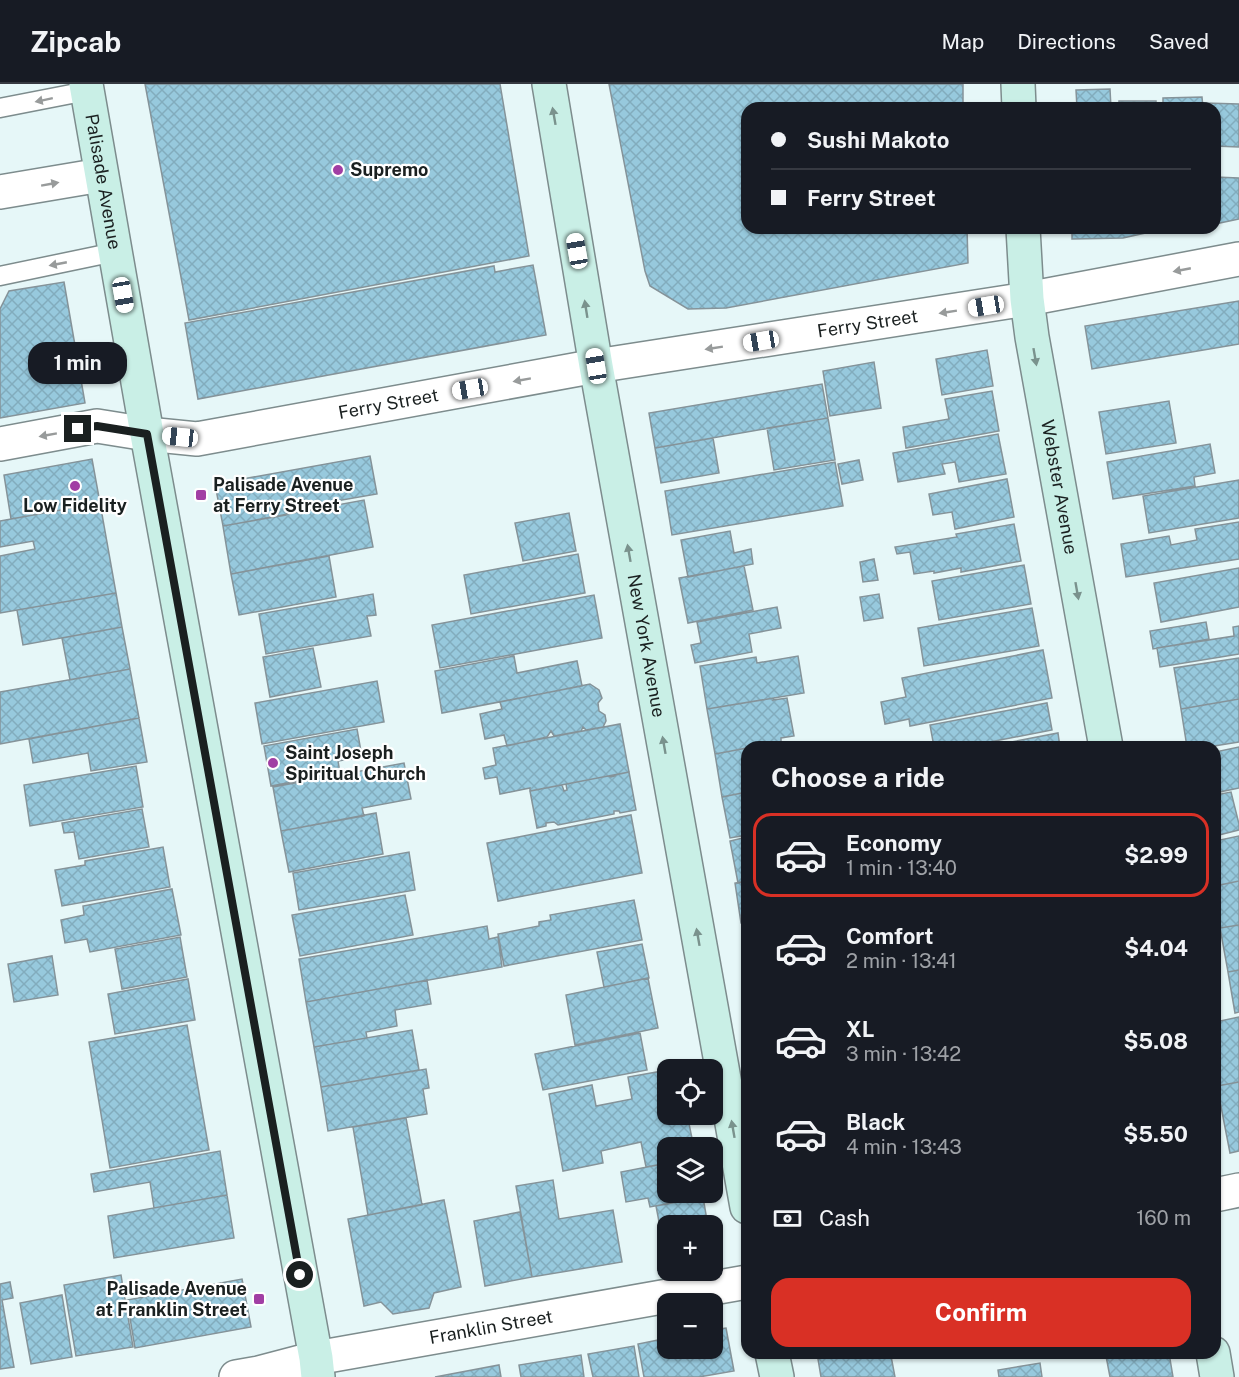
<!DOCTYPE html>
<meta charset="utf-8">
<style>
:root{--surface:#171b24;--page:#20242c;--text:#f1f3f6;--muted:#9ea1a6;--line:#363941;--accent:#d93025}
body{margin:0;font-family:"Public Sans",sans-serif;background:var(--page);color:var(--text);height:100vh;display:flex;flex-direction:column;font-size:22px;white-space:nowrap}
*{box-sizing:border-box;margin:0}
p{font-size:20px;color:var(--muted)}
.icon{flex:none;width:33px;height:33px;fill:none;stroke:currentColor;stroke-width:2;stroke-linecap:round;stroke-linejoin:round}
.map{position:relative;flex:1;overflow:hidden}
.drawer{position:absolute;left:741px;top:657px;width:480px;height:618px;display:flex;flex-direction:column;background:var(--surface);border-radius:18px;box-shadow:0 2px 4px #0004}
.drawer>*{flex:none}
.guide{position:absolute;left:741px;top:18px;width:480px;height:132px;border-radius:18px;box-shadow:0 2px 4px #0004;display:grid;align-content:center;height:132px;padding:0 30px;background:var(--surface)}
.buttons{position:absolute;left:657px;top:975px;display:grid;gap:12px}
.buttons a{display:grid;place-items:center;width:66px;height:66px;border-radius:12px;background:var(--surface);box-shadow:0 2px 4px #0004;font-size:30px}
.end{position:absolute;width:27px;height:27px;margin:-14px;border:8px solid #1a2020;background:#fff;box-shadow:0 0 0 3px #fff}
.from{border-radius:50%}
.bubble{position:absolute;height:42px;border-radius:18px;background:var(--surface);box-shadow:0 2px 4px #0004;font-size:20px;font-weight:700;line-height:42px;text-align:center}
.car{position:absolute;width:18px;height:36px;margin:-18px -9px;border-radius:8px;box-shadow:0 0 4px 2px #0007;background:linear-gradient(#fff 24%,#345 0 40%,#fff 0 76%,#345 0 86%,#fff 0)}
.guide b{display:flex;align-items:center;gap:21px;height:57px;font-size:22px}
.guide b+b{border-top:2px solid var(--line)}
.guide i{width:15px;height:15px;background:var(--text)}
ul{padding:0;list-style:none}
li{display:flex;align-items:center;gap:18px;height:84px;margin:0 12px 9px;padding:0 18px;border:3px solid transparent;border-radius:18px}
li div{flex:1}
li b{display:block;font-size:22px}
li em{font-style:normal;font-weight:700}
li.on{border-color:var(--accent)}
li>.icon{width:54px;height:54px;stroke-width:1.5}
h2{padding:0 30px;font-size:27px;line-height:72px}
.pay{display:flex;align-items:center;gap:15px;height:66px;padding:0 30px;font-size:22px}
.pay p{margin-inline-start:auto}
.action{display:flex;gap:12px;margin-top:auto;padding:12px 30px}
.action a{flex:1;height:69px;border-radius:18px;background:var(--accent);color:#fff;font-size:24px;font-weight:700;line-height:69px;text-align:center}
header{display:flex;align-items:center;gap:36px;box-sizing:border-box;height:84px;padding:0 30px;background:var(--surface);border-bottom:2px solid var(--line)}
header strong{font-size:28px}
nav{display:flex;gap:33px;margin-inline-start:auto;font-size:21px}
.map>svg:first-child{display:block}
.building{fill:url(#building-cross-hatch);stroke:#859399;stroke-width:1.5}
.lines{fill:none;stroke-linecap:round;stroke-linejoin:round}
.lane-casing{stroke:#7d8c8d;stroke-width:21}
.street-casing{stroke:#7d8c8d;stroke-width:36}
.secondary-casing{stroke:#7d8c8d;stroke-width:36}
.lane{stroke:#fff;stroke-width:18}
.street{stroke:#fff;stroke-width:33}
.secondary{stroke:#c9efe6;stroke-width:33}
.oneway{fill:#989b9b}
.oneway2{fill:#7a928d}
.route{stroke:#1a2020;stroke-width:8}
.poi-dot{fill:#a13ea4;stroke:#fff;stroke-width:2}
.labels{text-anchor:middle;stroke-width:4.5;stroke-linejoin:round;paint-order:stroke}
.poi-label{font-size:18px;font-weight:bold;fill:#1a2020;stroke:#fff;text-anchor:start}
.street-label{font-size:18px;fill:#1a2020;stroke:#fff}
</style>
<header>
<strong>Zipcab</strong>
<nav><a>Map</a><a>Directions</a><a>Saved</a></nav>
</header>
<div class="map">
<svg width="1239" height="1293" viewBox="0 0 1239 1293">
<defs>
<pattern id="building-cross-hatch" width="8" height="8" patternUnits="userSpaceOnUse" patternTransform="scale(1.5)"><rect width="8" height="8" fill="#97c9dd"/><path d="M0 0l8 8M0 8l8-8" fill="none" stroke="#82acbd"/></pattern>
</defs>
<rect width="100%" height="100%" fill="#e6f7f8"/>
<path class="building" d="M145 0H500L529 172 189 236Z
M609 0H963V24H747V144H967L968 179 726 224 688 225 650 202 645 187Z
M1110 5 1111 24H1077L1076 6Z
M1202 13 1203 24H1163V14Z
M1119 17H1156V24H1119Z
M1205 19 1239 20V63L1215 62V24H1205Z
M1215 93 1239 94V135L1215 140Z
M1072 144H1154L1155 147 1123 154 1072 155Z
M533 181 546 251 198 315 185 239 494 182 495 188Z
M64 198 85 319 0 334V225L9 207Z
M1239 217V260L1092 285 1085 242Z
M987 266 993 302 942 311 936 275Z
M874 278 881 324 830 332 823 287Z
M822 300 828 334 655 364 649 329Z
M992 307 999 347 906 364 903 343 949 335 945 315Z
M1169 317 1176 359 1106 370 1099 328Z
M828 334 835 376 774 386 767 344Z
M998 350 1006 390 959 398 955 378 942 380 945 390 898 398 893 369Z
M713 354 719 389 661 399 655 364Z
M1210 360 1215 389 1194 393 1195 402 1113 415 1107 378Z
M370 372 377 410 290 425 286 431 223 442 215 400Z
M92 375 100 419 11 435 4 391Z
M859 376 863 396 842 400 838 380Z
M835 378 843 422 672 451 665 407Z
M1007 395 1014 433 955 445 952 428 933 431 929 410Z
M1239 396V434L1149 449 1143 412Z
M364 416 373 463 231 490 223 442Z
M100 419 116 509 0 529V472L35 465 33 457 0 463V437Z
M569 429 576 467 523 477 515 439Z
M1239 438V475L1126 493 1121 460 1169 452 1171 461 1197 456 1195 445Z
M1014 440 1021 477 961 488V484L934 489V487L914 490 910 468 897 470 895 463 957 453 956 450Z
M730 447 734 469 751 465 753 480 688 493 681 456Z
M578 470 585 509 471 530 464 491Z
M329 472 336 513 239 531 231 490Z
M874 475 878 496 863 498 860 478Z
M1024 481 1031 520 939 536 932 497Z
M744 482 753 526 688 539 679 494Z
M1239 484V523L1161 538 1154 499Z
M116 509 122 543 23 561 17 526Z
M373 510 376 531 367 532 371 552 266 570 259 530Z
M879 510 883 534 864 537 860 513Z
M594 511 602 554 440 584 432 541Z
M777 523 781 544 749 550 752 568 695 579 691 561 701 559 697 538Z
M1032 524 1039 562 924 582 918 544Z
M1206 538 1209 555 1153 565 1150 547Z
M1239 542V570L1160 583 1157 564 1234 552 1233 543Z
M122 543 130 585 70 596 62 554Z
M313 564 321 603 270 613 263 573Z
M1043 566 1052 614 910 642 909 635 885 640 881 618 906 613 902 594Z
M514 572 517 589 577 577 582 602 442 629 435 587Z
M798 572 804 609 707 625 700 582 756 573 757 579Z
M1239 574V615L1181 625 1174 584Z
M130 585 139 634 0 660V608Z
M377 597 384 638 262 660 255 619Z
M590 600 599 606 602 614 598 619 599 627 605 631 606 637 603 643 586 646 583 643 581 647 554 652 551 647 547 653 507 662 504 651 485 655 480 630 502 625 500 618Z
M774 614 773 616 787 614 794 652 781 654V658L715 670 707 625Z
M1239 615V658L1208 663H1187L1181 625Z
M1047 619 1052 646 964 663H934L930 641Z
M139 634 147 678 91 687 88 669 33 679 29 655Z
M620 640 629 688 530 707V704L500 710 497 693 485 695 483 684 496 681 493 664Z
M357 645 362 673 338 677 340 689 271 702 264 662Z
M1058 649 1060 663H985Z
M1239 663V704L1215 709V668Z
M747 664V708L722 713 715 670Z
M404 679 411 715 362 724 364 732 281 747 273 703Z
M136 682 143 723 30 742 24 701Z
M629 688 636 726 620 729 619 727H614V730L558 741 554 738 546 739V742L537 744 530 707 562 701 564 707 567 706 566 700 608 692 611 693 615 692V691Z
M747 708V751L730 754 722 713Z
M1231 708 1239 740V746L1215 752V711Z
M142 725 149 763 79 775 74 748 64 749 62 739Z
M376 729 383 770 289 788 281 747Z
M631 731 642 789 498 817 487 759Z
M1239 752V797L1215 802V757Z
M747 753V797L738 799 730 757Z
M163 763 170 803 62 822 55 786 85 781V777Z
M409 768 415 806 299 826 293 789Z
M747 797V838L741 839 735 799Z
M1239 797V841L1220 844 1215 821V802Z
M172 805 181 851 90 868 87 855 65 859 61 836 84 831 83 822Z
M405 811 413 851 300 872 292 831Z
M634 816 642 856 504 882 498 850 539 842V838L551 836 550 831Z
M1239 841V886L1228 888 1220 844Z
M487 842 489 855 498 853 502 883 306 918 299 875Z
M180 853 187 893 122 905 115 865Z
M642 860 649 894 604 903 597 868Z
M52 872 58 911 14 918 8 880Z
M1239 886V928L1235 929 1228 888Z
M648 894 658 944 575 961 566 911Z
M188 895 195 936 115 950 108 910Z
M427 896 431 920 395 926 397 942 366 948 367 954 314 963 306 918Z
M1239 933V998L1217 1002 1215 994V938Z
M187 941 209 1066 110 1084 89 958Z
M412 946 419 986 321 1003 314 963Z
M640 949 647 986 543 1006 535 970Z
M426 985 429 1004 423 1005 427 1030 328 1047 321 1003Z
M668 986V1030H687L694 1064H668V1079L646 1083 641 1058 601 1067 603 1079 563 1087 549 1010 592 1001 596 1022 632 1015 628 993Z
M1239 998V1067L1230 1069 1217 1002Z
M406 1034 422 1121 368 1131 353 1043Z
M220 1067 227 1111 154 1124 150 1098 94 1108 91 1090Z
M668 1079V1108H702L703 1113 650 1123 648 1114 626 1118 621 1088Z
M553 1096 559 1135 613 1126 622 1178 532 1193 516 1102Z
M227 1111 234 1154 114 1174 108 1132Z
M703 1113 708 1142H668V1168L665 1169 656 1122Z
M444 1116 461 1203 434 1209 429 1224 393 1230 381 1218 364 1222 348 1135Z
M520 1128 532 1193 485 1202 474 1137Z
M121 1191 133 1263 76 1272 64 1201Z
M242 1195 251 1243 135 1264 127 1216Z
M10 1198 13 1214 2 1216 14 1283 0 1285V1200Z
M62 1211 72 1273 31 1280 20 1219Z
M726 1244 734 1287 699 1293H644L638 1260 668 1254V1264H712V1246Z
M634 1262 639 1293H593L588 1270Z
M848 1269H901V1270L891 1272 895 1293H821L818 1275Z
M1125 1269H1169L1173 1293H1110L1106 1272Z
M581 1271 584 1293H521L519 1281Z
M1040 1279 1042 1293H999L998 1286Z
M499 1281 501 1293H435Z"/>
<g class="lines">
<g class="lane-casing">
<path id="lane" d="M0 24 87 7
M0 192 115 168"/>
</g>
<g class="street-casing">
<g id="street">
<path d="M0 108 101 91"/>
<path id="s1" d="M0 360 97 342 147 350 197 355 596 282 1027 215 1239 175"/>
<path d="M1215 1111 1239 1106"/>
<path id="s2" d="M236 1293 259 1289 316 1274 747 1198"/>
</g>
</g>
<g class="secondary-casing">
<g id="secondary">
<path id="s3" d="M86 0 147 350 316 1274 318 1293"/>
<path id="s4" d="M549 0 596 282 747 1123"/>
<path d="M1018 0 1019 24"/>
<path id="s5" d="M1023 144 1027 215 1032 253 1106 663"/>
<path d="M772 1269 777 1293"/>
<path d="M1213 1269 1217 1293"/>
</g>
</g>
<use href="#lane" class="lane"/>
<use href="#street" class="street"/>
<use href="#secondary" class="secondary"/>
</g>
<defs><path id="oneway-solid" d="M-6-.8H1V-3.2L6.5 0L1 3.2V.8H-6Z" transform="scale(1.5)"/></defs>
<g class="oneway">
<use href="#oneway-solid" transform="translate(44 16) rotate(168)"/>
<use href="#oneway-solid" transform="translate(50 100) rotate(-10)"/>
<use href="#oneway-solid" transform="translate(58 180) rotate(169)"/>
<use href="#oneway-solid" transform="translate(1182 186) rotate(169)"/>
<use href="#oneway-solid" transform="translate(948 228) rotate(171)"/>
<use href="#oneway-solid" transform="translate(714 264) rotate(171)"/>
<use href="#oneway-solid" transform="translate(522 296) rotate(170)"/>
<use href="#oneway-solid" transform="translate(48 351) rotate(170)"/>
</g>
<g class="oneway2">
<use href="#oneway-solid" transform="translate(554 32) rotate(-100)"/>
<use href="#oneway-solid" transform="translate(586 225) rotate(-99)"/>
<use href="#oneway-solid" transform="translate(1035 273) rotate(80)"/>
<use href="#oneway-solid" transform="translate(629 469) rotate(-100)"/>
<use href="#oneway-solid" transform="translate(1077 507) rotate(80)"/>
<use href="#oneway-solid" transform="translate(664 661) rotate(-100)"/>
<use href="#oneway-solid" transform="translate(698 853) rotate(-100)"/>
<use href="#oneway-solid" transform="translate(733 1045) rotate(-100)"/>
</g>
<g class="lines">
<path class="route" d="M78 345 97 342 147 350 300 1191"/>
</g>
<g class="poi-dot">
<circle cx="338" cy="86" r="6"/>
<circle cx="75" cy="402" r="6"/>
<rect x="195" y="405" width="12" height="12" rx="3"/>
<circle cx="273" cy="679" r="6"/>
<rect x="253" y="1209" width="12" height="12" rx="3"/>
</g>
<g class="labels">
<g class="poi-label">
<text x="350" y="92">Supremo</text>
<text x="213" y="407">Palisade Avenue<tspan x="213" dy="21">at Ferry Street</tspan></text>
<text x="75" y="428" text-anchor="middle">Low Fidelity</text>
<text x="285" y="675">Saint Joseph<tspan x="285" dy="21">Spiritual Church</tspan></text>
<text x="247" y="1211" text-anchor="end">Palisade Avenue<tspan x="247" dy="21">at Franklin Street</tspan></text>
</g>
<g class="street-label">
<text dy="6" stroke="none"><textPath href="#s3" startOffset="99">Palisade Avenue</textPath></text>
<text dy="6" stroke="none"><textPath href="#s1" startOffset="880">Ferry Street</textPath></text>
<text dy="6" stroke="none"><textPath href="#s1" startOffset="394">Ferry Street</textPath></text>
<text dy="6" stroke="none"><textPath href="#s5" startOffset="262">Webster Avenue</textPath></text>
<text dy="6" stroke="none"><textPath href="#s4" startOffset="570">New York Avenue</textPath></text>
<text dy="6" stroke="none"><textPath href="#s2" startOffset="260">Franklin Street</textPath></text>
</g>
</g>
</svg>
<div class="buttons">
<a><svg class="icon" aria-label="locate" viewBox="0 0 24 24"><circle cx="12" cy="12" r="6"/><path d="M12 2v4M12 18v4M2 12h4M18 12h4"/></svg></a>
<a><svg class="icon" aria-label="layers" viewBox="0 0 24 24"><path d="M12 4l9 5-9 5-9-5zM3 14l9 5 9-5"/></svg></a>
<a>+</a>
<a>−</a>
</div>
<i class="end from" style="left:300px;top:1191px"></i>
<i class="end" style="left:78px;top:345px"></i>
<div class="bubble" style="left:28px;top:258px;width:99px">1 min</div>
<i class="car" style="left:577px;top:167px;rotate:350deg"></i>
<i class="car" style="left:123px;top:211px;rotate:170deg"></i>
<i class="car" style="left:986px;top:222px;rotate:261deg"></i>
<i class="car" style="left:761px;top:257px;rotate:261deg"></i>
<i class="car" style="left:596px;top:282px;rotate:351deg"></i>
<i class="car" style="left:470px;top:305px;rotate:260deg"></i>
<i class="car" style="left:180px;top:353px;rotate:276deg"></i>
<div class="guide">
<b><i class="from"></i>Sushi Makoto</b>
<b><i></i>Ferry Street</b>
</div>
<section class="drawer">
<h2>Choose a ride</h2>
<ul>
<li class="on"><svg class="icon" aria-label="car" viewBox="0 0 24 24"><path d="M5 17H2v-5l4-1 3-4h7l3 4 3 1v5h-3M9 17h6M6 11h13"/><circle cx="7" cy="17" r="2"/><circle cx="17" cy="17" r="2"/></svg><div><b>Economy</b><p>1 min · 13:40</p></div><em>$2.99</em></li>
<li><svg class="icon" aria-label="car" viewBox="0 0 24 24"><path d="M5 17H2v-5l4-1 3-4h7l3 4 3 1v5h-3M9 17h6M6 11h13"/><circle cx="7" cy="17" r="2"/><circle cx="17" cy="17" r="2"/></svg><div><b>Comfort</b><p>2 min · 13:41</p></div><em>$4.04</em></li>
<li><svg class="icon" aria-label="car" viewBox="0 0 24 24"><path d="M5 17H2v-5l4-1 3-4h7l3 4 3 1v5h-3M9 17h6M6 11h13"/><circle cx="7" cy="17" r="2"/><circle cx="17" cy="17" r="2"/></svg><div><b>XL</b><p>3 min · 13:42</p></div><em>$5.08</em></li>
<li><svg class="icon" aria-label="car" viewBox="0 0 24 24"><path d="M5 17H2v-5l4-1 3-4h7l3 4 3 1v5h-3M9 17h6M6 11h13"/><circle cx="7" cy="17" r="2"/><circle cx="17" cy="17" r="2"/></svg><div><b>Black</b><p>4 min · 13:43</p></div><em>$5.50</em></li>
</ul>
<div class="pay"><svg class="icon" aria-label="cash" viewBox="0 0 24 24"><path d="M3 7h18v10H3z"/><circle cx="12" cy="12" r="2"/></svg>Cash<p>160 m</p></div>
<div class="action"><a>Confirm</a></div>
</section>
</div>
